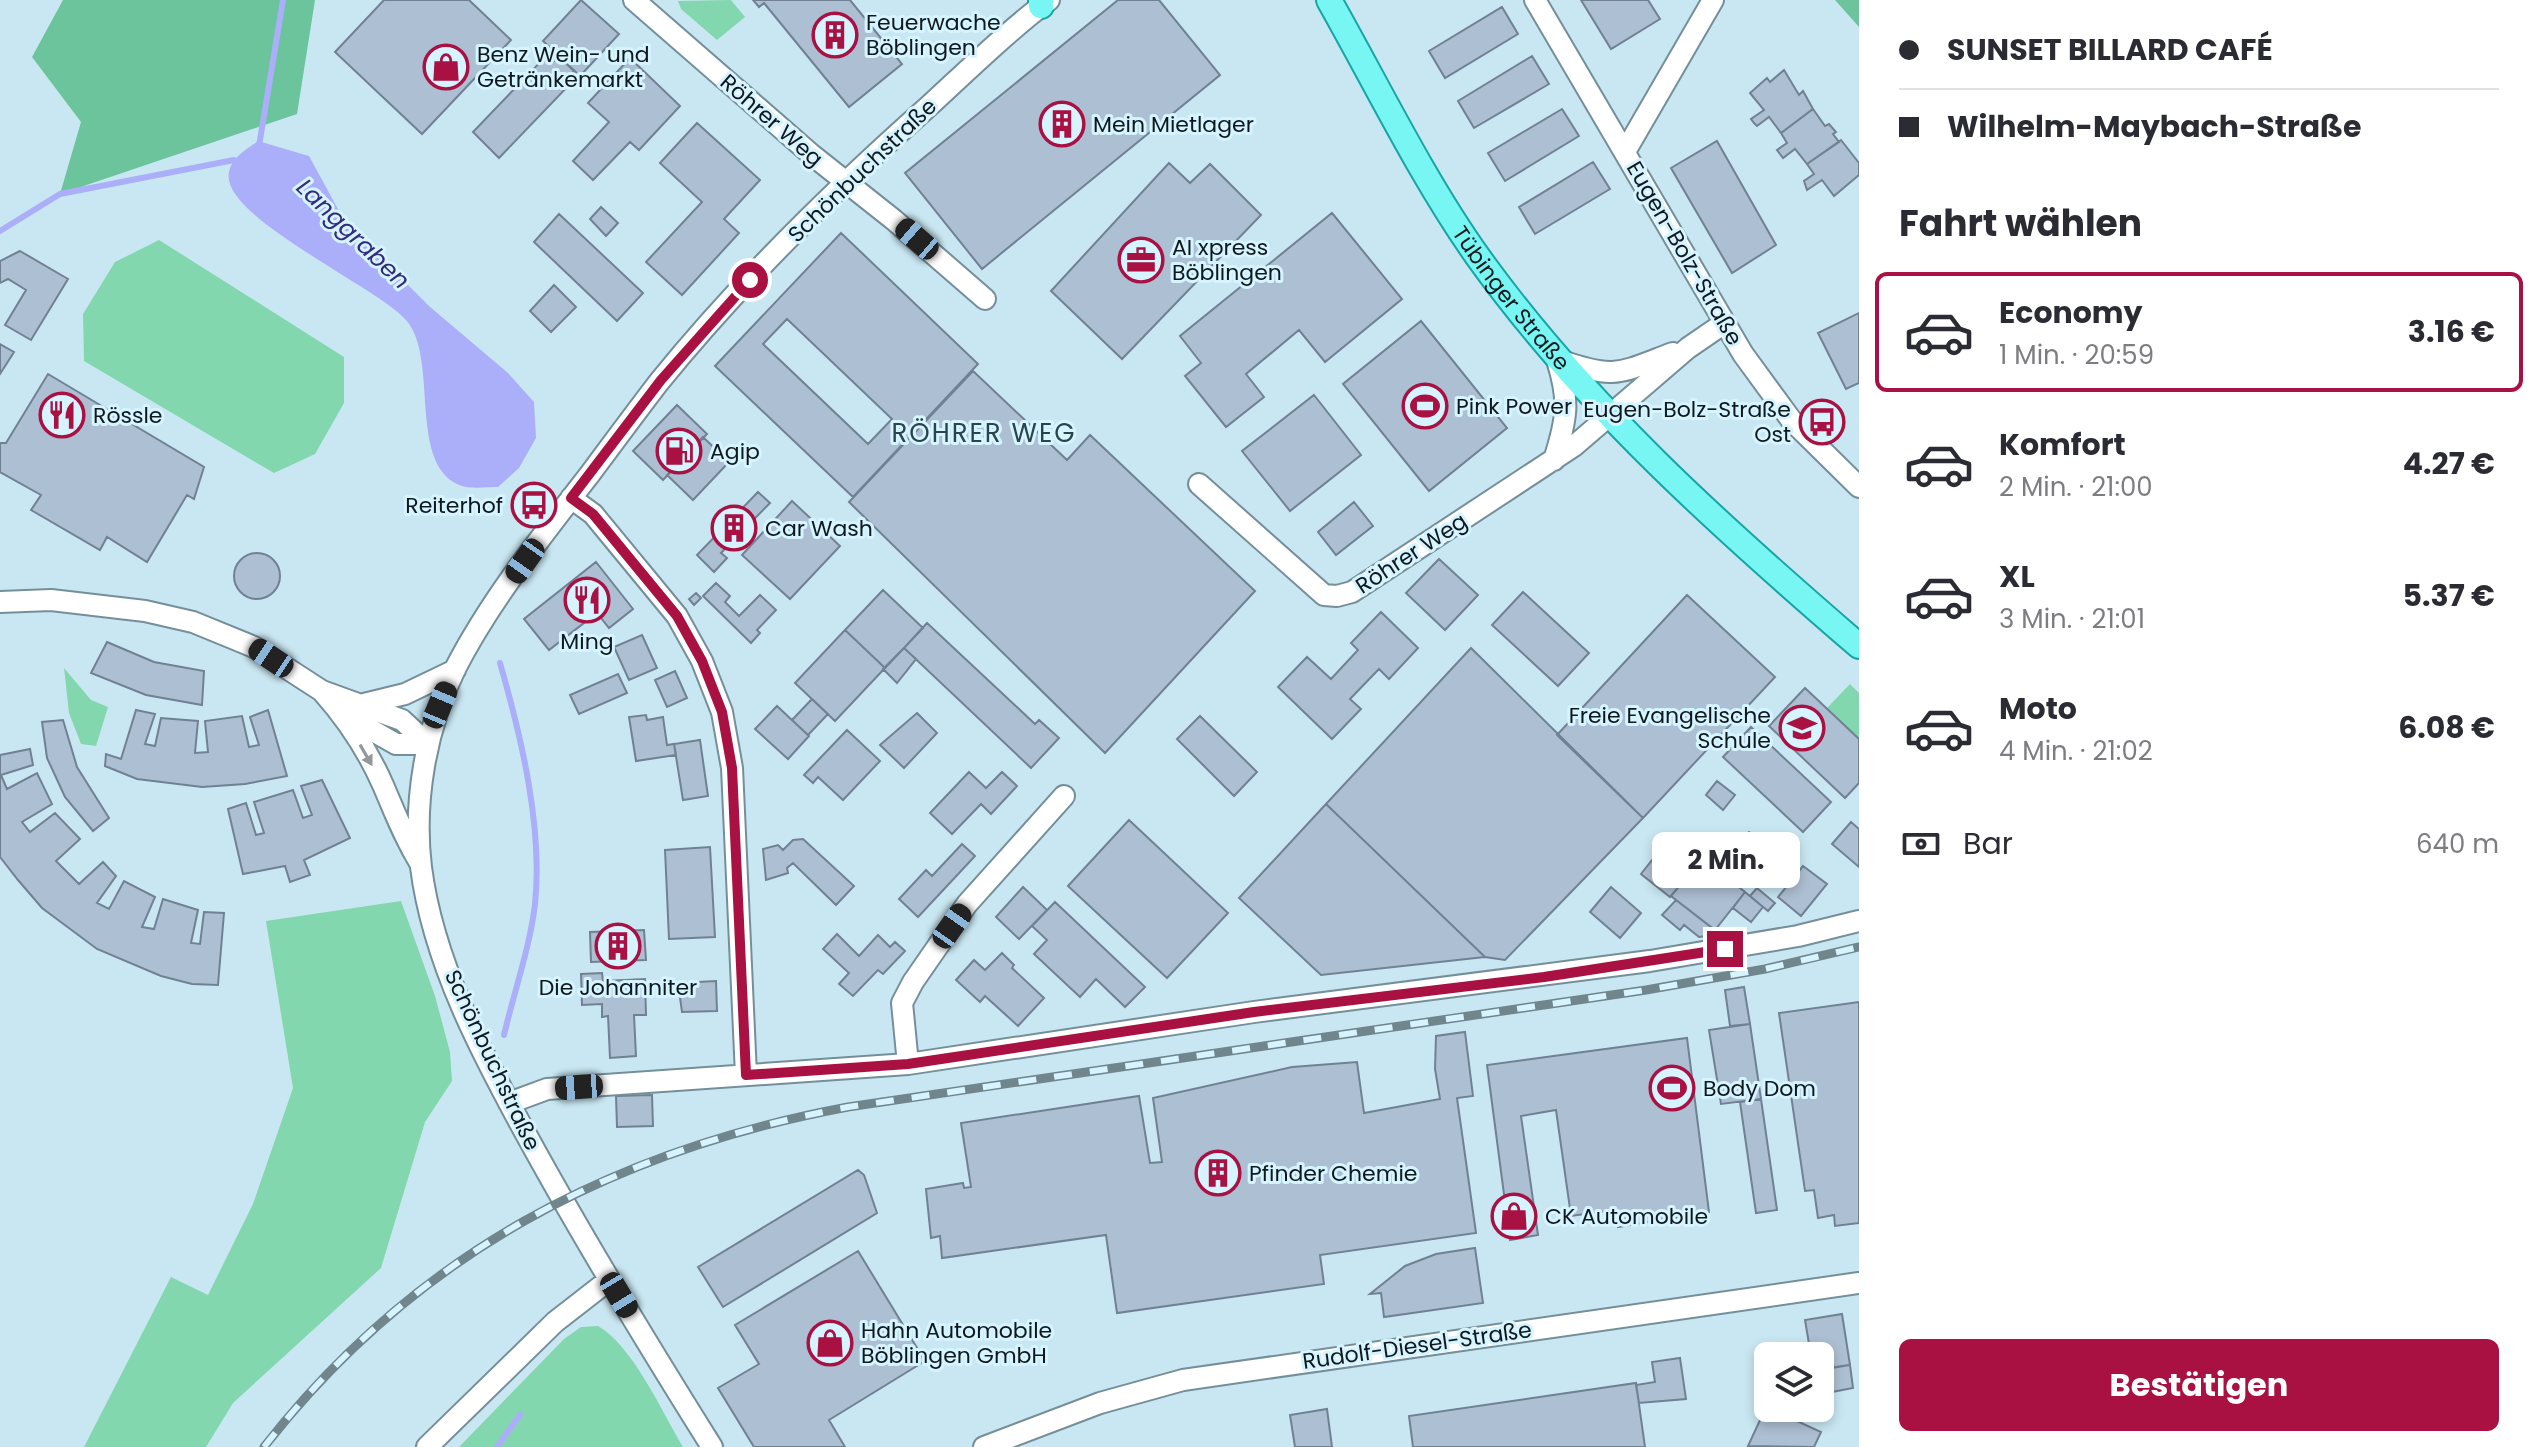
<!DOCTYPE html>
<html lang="de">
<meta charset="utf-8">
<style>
:root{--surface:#fff;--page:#f7f7f7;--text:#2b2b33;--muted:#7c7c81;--line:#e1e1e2;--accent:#a81142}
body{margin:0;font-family:Poppins,sans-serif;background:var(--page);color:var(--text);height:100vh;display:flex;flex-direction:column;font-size:30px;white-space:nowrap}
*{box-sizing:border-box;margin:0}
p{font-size:26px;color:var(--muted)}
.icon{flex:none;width:44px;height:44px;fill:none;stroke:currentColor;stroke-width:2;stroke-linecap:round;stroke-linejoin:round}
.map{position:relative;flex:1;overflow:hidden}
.details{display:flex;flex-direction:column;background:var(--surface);width:680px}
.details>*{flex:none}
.hud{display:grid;align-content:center;height:176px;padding:0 40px;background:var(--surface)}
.controls{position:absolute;left:1754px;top:1342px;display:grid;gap:16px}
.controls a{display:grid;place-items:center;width:80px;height:80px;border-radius:12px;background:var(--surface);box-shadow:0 4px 12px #0003;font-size:40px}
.end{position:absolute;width:36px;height:36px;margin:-18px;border:10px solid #a81142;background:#fff;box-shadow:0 0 0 4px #fff}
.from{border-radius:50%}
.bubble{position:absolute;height:56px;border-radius:12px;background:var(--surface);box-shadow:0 4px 12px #0003;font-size:26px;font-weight:700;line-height:56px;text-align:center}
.car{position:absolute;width:24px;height:48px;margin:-24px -12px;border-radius:10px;box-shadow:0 0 6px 2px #0007;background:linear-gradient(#222 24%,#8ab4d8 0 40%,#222 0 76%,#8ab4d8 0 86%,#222 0)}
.hud b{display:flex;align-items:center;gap:28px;height:76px;font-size:30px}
.hud b+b{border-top:2px solid var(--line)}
.hud i{width:20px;height:20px;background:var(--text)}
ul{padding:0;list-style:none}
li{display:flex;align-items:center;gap:24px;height:120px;margin:0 16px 12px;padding:0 24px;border:4px solid transparent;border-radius:12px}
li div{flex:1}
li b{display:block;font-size:30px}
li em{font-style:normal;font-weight:700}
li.active{border-color:var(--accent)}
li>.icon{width:72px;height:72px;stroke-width:1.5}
h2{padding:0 40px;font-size:36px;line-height:96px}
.pay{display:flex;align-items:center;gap:20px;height:88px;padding:0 40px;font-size:30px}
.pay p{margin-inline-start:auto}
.cta{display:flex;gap:16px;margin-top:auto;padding:16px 40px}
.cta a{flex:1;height:92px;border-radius:12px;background:var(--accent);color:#fff;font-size:32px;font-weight:700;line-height:92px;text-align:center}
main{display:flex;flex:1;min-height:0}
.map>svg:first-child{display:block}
.green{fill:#82d7ae}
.forest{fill:#6bc49b}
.water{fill:#abaff9}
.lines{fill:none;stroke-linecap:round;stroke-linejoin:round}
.stream{stroke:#abaff9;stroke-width:6}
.building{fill:#adbfd2;stroke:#718194;stroke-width:2;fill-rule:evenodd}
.minor-casing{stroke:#748f99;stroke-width:24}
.major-casing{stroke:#17a5a3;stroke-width:28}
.minor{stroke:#fff;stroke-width:20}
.major{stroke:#77f6f3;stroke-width:24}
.rail-casing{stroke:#71858d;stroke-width:9}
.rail{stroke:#d6f4ff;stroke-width:6;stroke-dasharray:18;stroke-linecap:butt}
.oneway{fill:#939899}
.route{stroke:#a81142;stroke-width:10}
.labels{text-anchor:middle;stroke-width:6;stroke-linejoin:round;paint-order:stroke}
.poi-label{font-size:22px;fill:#0f191d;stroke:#d6f4ff;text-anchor:start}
.street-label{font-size:22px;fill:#0f191d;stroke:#d6f4ff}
.water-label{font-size:24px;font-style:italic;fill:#332b7e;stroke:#d6f4ff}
.quarter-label{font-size:26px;letter-spacing:2px;fill:#2a444c;stroke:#d6f4ff}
</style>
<main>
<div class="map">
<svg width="1859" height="1447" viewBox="0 0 1859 1447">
<rect width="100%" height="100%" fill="#c9e7f2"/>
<path class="green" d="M731 0 745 17 717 40 681 9 678 1Z
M159 240 344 357V403L315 454 274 473 84 361 83 314 115 262Z
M64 668 91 700 108 707 96 746 81 744 69 713Z
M1850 684 1859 693V738L1827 708Z
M401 901 435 996 450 1052 452 1081 425 1122 381 1268 233 1403 206 1447H84L171 1277 208 1295 253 1204 293 1088 266 921Z
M598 1326C633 1346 662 1412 683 1447H459L564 1339 581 1327Z"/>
<path class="forest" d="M63 0H315L297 114 60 194 81 122 32 57Z
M1835 0H1859V27Z"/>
<path class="water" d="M258 141 309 156 345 222 429 306 508 373 534 402 536 438 519 468 498 487C487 487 472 489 462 486 406 467 440 358 406 320 376 286 219 216 229 172 232 157 247 149 258 141Z"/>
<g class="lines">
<path class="stream" d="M259 146 283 0
M0 231 60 194 234 160 238 162
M500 663C521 736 543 827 535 904 530 947 514 992 504 1035
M497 1447 520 1415"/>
</g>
<path class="building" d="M384 0H469L511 40 422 134 335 52Z
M581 0 619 34 580 76 543 41Z
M753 0H850L902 64 849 107 764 3 759 7Z
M1118 0H1159L1220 75 982 269 905 173Z
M1581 0H1648L1660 19 1611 49Z
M1502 7 1518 34 1445 78 1429 51Z
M546 56 553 62 558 56 574 71 568 78 572 82 499 158 473 132Z
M1532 56 1549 84 1474 128 1458 101Z
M630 58 680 106 639 150 630 142 593 180 573 161 609 122 588 103Z
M1784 70 1799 95 1803 91 1813 109 1781 133 1769 117 1757 126 1754 123 1751 119 1764 110 1750 93 1767 78 1770 82Z
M1562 109 1579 136 1505 181 1488 153Z
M1813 109 1825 126 1829 124 1836 132 1833 134 1839 142 1807 164 1795 149 1783 158 1777 150 1787 143 1781 133Z
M697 123 760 180 724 219 739 233 682 295 646 262 702 202 660 163Z
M1841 140 1859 163V175L1834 196 1822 180 1807 190 1804 181 1814 174 1807 164Z
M1717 141 1776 245 1732 273 1671 168Z
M1593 162 1610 189 1535 234 1519 207Z
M1169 163 1190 183 1210 164 1261 215 1122 359 1051 291Z
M601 207 618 223 606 236 590 219Z
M1332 213 1402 299 1325 362 1299 330 1246 374 1264 397 1226 427 1185 376 1201 363 1180 336Z
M559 214 643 293 617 321 534 242Z
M841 233 978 364 853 497 715 366ZM787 319 892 419 868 444 763 344Z
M20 251 68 279 31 340 5 325 26 290 8 279 0 283V261Z
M554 285 576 307 551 332 530 311Z
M1859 313V383L1846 389 1818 333Z
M1421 321 1507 428 1429 491 1343 384Z
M0 344 14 352 0 374Z
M973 371 1067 460 1090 435 1255 591 1105 753 849 502Z
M48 374 204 467 194 499 187 495 147 562 107 537 100 550 31 510 41 495 0 472V443H6Z
M1314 395 1361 455 1290 511 1242 451Z
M677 405 707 434 663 480 633 451Z
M703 437 729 462 693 500 667 475Z
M758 492 770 503 721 553 727 558 714 572 697 555Z
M792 501 840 546 790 599 742 555Z
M1354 502 1373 526 1336 555 1318 532Z
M234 576a23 23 0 1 1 46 0a23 23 0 1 1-46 0Z
M1439 559 1478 595 1445 630 1406 593Z
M596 562 633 609 609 628 597 613 549 650 524 619Z
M716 583 730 596 725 602 739 616 760 595 776 610 757 630 760 633 751 643 703 596Z
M883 590 923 628 885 668 845 630Z
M1523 592 1589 653 1558 686 1492 625Z
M696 593 701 598 694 605 689 599Z
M1687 595 1775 677 1643 818 1557 735Z
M1381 612 1418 648 1389 679 1379 669 1350 699 1361 709 1332 739 1278 687 1307 657 1331 679 1358 650 1351 643Z
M927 623 1035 724 1039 720 1059 738 1031 768 904 648Z
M845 630 885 668 835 721 795 683Z
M642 635 657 668 629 680 614 647Z
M107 642 154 662 204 671 202 705 146 695 91 673Z
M904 648 916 659 897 683 883 669Z
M1471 648 1643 818 1505 960 1485 957 1326 804Z
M675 671 687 698 667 707 655 680Z
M618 674 627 693 579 714 570 695Z
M1805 688 1859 739V783L1845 798 1769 726Z
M812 699 828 714 808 735 792 720Z
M777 706 809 736 788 759 755 729Z
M136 710 155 714 145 744 155 746 161 718 198 721 195 753 208 752 205 721 242 716 249 747 259 745 250 717 268 710 287 776 245 784 202 787 137 779 105 766 106 754 121 759Z
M917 713 937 733 904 768 880 745Z
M646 715 647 720 663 717 667 745 674 744 676 755 636 761 629 717Z
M1200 716 1257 772 1234 796 1177 739Z
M63 720 77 767 109 818 93 831 65 797 47 758 42 722Z
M1751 727 1831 802 1803 832 1723 757Z
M847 730 880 761 843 800 818 777 813 783 804 775Z
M700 740 708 796 683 800 674 744Z
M30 749 33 765 1 775 7 789 37 773 52 804 22 822 30 832 55 813 80 839 56 861 79 884 103 862 116 876 97 903 109 909 124 881 155 897 142 927 154 929 163 899 198 910 191 943 200 944 204 912 224 913 218 985 192 984 161 976 97 949 42 908 18 880 0 857V755Z
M969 772 986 788 1002 772 1017 786 991 814 981 804 952 834 930 813Z
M322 780 350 838 304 860 310 875 290 882 285 866 243 874 228 809 246 803 256 835 264 833 254 802 293 790 303 818 312 815 301 786Z
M1717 781 1735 795 1723 810 1706 795Z
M1326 804 1485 957 1321 975 1239 898Z
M1129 820 1228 913 1167 978 1068 886Z
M1851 822 1859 829V867L1832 844Z
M1749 832 1780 861 1762 880 1745 864 1741 869 1724 852Z
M803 839 854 886 836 905 793 863 787 868 788 873 766 880 763 849 778 845 783 850 793 840Z
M1704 843 1728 860 1721 869 1698 851Z
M962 844 975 856 918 917 899 899 926 870 932 876Z
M710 847 715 937 669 939 665 850Z
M1660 850 1690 873 1670 897 1641 874Z
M1803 866 1827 884 1801 916 1778 897Z
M1715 868 1745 892 1715 930 1671 896 1691 872 1704 882Z
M1023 887 1047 910 1019 939 996 917Z
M1611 887 1641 913 1620 938 1590 912Z
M1757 888 1775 903 1768 911 1750 896Z
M1745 892 1763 907 1751 922 1733 908Z
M1676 900 1712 928 1706 936 1699 937 1684 925 1680 930 1662 915Z
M1055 902 1145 987 1125 1007 1096 979 1080 997 1034 954 1047 940 1032 926Z
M644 930 646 960 591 962 590 932Z
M837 934 859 956 878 935 890 947 895 942 905 951 883 974 878 970 853 996 839 984 849 973 823 949Z
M1002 953 1014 965 1012 968 1044 998 1018 1026 985 996 980 1002 956 980 974 960 985 970Z
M602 973 603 981 645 979 646 1015H634L636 1056 610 1058 608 1016 602 1017V1004L582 1005 581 974Z
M716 981 717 1011 682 1012 678 983Z
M1744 987 1750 1024 1730 1026 1725 990Z
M1859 1002V1223L1835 1226 1834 1215 1818 1218 1814 1190 1805 1191 1779 1013Z
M1750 1024 1761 1099 1721 1104 1709 1030Z
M1465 1032 1473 1096 1457 1098 1476 1233 1320 1255 1324 1284 1117 1313 1106 1235 942 1258 940 1236 931 1238 926 1189 963 1183 964 1188 971 1187 961 1123 1139 1096 1150 1163 1162 1162 1153 1098 1292 1067 1357 1062 1364 1113 1440 1099 1435 1069 1436 1036Z
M1687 1038 1709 1212 1618 1227 1616 1210 1571 1216 1556 1110 1521 1116 1538 1235 1510 1240 1487 1065Z
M652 1095 653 1126 617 1127 616 1096Z
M1761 1099 1777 1210 1756 1213 1740 1102Z
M858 1170 864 1175 877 1213 723 1307 698 1267Z
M1475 1248 1483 1303 1384 1317 1381 1293 1370 1294 1405 1266 1436 1254Z
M858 1251 925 1361 829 1420 845 1447H754L718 1388 759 1364 735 1325Z
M1842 1314 1850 1365 1820 1370V1356H1811L1805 1320Z
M1680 1358 1686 1399 1639 1403 1636 1385 1655 1382 1652 1362Z
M1850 1365 1853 1388 1832 1392 1828 1368Z
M1636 1383 1645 1447H1413L1409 1416Z
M1766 1407 1821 1432 1814 1447 1748 1446Z
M1327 1409 1332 1447H1295L1290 1415Z"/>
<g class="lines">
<g class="minor-casing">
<path id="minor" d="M634 0 812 155 894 220 985 299
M1535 0 1743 354 1792 421 1859 487
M1626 150 1713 0
M1559 360C1616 380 1619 373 1673 353
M1554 460C1567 419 1570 401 1557 360
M1199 484 1324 595 1337 596 1352 592 1574 446 1688 348 1723 324
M571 498 593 514 677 616 702 661 722 712 732 768 746 1075
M0 602 51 600 145 611 193 622 254 647 322 691 402 720 428 744
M322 691C346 718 368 751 383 785 395 813 404 837 420 863
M364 704 405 694 455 670
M343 714 396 744H428
M908 1064 902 1003 913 982 967 904 1064 796
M509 1103 547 1089 908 1064 1254 1012 1650 961 1798 936 1859 921
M427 1447 555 1322 609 1280
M712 1447C648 1345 585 1242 527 1136 482 1054 433 962 421 867 413 801 426 728 455 669 491 599 542 536 590 474 613 443 636 412 659 382 740 282 834 190 930 105 969 69 1007 32 1049 0
M984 1447 1100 1403 1183 1380 1859 1283"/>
</g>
<g class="major-casing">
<g id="major">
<path d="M1041 0V6"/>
<path id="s1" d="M1329 0C1376 83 1423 180 1478 257 1584 405 1722 528 1859 646"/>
</g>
</g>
<use href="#minor" class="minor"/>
<use href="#major" class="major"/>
<g class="rail-casing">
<path id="rail" d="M264 1447C414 1255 611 1151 848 1107L1646 990 1765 969 1859 947"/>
</g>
<use href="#rail" class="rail"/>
</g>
<defs><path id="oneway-solid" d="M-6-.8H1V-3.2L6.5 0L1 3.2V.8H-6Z" transform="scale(2)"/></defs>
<use class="oneway" href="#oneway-solid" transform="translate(366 755) rotate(60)"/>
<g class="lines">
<path class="route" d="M750 280 661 380 571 498 593 514 677 616 702 661 722 712 732 768 746 1075 908 1064 1254 1012 1544 977 1725 949"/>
</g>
<defs>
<g id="building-ring" transform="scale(2.3)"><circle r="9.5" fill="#d6f4ff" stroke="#a81142" stroke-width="1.5"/><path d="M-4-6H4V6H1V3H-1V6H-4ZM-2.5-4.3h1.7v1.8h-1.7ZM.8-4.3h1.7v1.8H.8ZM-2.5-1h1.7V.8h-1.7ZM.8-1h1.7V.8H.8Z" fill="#a81142"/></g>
<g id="shop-ring" transform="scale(2.3)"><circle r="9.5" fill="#d6f4ff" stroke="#a81142" stroke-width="1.5"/><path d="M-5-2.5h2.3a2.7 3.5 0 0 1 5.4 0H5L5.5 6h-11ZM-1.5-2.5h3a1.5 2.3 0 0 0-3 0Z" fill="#a81142"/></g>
<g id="office-ring" transform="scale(2.3)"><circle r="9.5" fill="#d6f4ff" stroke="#a81142" stroke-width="1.5"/><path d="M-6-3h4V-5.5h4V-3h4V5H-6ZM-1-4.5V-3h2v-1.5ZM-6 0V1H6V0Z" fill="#a81142"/></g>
<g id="stadium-ring" transform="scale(2.3)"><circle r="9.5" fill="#d6f4ff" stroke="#a81142" stroke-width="1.5"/><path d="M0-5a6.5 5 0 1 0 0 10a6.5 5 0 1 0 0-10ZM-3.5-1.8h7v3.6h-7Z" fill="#a81142"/></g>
<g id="restaurant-ring" transform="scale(2.3)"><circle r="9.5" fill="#d6f4ff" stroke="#a81142" stroke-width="1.5"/><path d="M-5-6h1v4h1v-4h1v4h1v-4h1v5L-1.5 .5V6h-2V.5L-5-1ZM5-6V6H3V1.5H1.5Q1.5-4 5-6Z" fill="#a81142"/></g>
<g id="bus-ring" transform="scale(2.3)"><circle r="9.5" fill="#d6f4ff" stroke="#a81142" stroke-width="1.5"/><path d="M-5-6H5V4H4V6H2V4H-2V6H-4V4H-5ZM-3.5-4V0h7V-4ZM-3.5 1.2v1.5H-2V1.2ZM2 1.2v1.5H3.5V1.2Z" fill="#a81142"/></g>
<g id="fuel-ring" transform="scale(2.3)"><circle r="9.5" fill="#d6f4ff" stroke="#a81142" stroke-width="1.5"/><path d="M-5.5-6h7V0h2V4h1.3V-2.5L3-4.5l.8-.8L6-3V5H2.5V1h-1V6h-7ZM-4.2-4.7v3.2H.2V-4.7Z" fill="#a81142"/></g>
<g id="school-ring" transform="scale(2.3)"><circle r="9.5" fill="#d6f4ff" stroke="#a81142" stroke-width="1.5"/><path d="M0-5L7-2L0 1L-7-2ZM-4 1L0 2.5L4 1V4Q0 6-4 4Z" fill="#a81142"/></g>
</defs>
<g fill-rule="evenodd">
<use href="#building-ring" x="835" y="35"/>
<use href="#shop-ring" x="446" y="67"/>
<use href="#building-ring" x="1062" y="124"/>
<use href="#office-ring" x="1141" y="260"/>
<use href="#stadium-ring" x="1425" y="406"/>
<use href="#restaurant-ring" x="62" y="415"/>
<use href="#bus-ring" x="1822" y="422"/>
<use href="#fuel-ring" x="679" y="451"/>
<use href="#bus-ring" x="534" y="505"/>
<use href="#building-ring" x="734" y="528"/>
<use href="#restaurant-ring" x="587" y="600"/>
<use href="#school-ring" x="1802" y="728"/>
<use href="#building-ring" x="618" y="946"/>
<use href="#stadium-ring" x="1672" y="1088"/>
<use href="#building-ring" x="1218" y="1173"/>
<use href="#shop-ring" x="1514" y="1216"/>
<use href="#shop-ring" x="830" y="1343"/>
</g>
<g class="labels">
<g class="poi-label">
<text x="866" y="30">Feuerwache<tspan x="866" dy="25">Böblingen</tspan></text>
<text x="477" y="62">Benz Wein- und<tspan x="477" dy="25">Getränkemarkt</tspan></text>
<text x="1093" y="132">Mein Mietlager</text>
<text x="1172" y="255">AI xpress<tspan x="1172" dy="25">Böblingen</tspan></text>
<text x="1456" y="414">Pink Power</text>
<text x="1791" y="417" text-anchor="end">Eugen-Bolz-Straße<tspan x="1791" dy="25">Ost</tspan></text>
<text x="93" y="423">Rössle</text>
<text x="710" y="459">Agip</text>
<text x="503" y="513" text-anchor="end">Reiterhof</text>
<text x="765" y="536">Car Wash</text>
<text x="587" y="649" text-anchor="middle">Ming</text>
<text x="1771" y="723" text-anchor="end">Freie Evangelische<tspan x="1771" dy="25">Schule</tspan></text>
<text x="618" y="995" text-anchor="middle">Die Johanniter</text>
<text x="1703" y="1096">Body Dom</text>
<text x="1249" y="1181">Pfinder Chemie</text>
<text x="1545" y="1224">CK Automobile</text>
<text x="861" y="1338">Hahn Automobile<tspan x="861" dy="25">Böblingen GmbH</tspan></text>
</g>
<g class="street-label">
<text transform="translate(772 120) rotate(41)" y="8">Röhrer Weg</text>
<text transform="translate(862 170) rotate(-44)" y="8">Schönbuchstraße</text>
<text transform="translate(1685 253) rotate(60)" y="8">Eugen-Bolz-Straße</text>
<text dy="8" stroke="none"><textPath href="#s1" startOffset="350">Tübinger Straße</textPath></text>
<text transform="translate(1411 553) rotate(-33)" y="8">Röhrer Weg</text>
<text transform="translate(493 1060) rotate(65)" y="8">Schönbuchstraße</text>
<text transform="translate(1417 1345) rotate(-8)" y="8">Rudolf-Diesel-Straße</text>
</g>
<g class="water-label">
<text transform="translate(353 234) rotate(44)" y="8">Langgraben</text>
</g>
<g class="quarter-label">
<text x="984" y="442">RÖHRER WEG</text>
</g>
</g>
</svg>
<div class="controls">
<a><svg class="icon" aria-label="layers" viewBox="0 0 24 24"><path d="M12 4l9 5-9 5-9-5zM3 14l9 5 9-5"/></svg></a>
</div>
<i class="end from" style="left:750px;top:280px"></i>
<i class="end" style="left:1725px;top:949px"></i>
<div class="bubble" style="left:1652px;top:832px;width:148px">2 Min.</div>
<i class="car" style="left:917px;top:239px;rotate:311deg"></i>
<i class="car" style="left:525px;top:561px;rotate:215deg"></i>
<i class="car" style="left:271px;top:658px;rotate:304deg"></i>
<i class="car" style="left:440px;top:705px;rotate:23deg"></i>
<i class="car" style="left:952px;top:926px;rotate:35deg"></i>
<i class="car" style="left:579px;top:1087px;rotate:266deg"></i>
<i class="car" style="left:619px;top:1295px;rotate:149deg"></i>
</div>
<section class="details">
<div class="hud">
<b><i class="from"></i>SUNSET BILLARD CAFÉ</b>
<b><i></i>Wilhelm-Maybach-Straße</b>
</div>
<h2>Fahrt wählen</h2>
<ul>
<li class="active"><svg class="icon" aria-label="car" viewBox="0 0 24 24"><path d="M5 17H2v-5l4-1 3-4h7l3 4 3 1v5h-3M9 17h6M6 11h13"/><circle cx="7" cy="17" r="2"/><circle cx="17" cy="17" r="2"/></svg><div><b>Economy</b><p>1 Min. · 20:59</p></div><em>3.16 €</em></li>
<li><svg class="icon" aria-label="car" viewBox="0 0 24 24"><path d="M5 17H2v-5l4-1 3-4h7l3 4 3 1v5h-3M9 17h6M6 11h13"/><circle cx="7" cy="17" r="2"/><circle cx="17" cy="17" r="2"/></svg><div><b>Komfort</b><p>2 Min. · 21:00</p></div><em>4.27 €</em></li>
<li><svg class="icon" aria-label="car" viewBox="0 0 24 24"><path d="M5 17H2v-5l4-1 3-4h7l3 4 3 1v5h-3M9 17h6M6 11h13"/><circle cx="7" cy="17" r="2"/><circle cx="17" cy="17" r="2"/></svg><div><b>XL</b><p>3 Min. · 21:01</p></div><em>5.37 €</em></li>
<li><svg class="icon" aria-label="car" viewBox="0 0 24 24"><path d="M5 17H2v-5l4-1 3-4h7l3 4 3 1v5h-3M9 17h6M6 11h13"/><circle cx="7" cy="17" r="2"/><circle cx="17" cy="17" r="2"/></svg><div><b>Moto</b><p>4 Min. · 21:02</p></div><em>6.08 €</em></li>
</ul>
<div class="pay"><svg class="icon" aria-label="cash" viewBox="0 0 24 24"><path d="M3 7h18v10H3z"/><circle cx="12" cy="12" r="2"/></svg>Bar<p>640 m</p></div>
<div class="cta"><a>Bestätigen</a></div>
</section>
</main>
